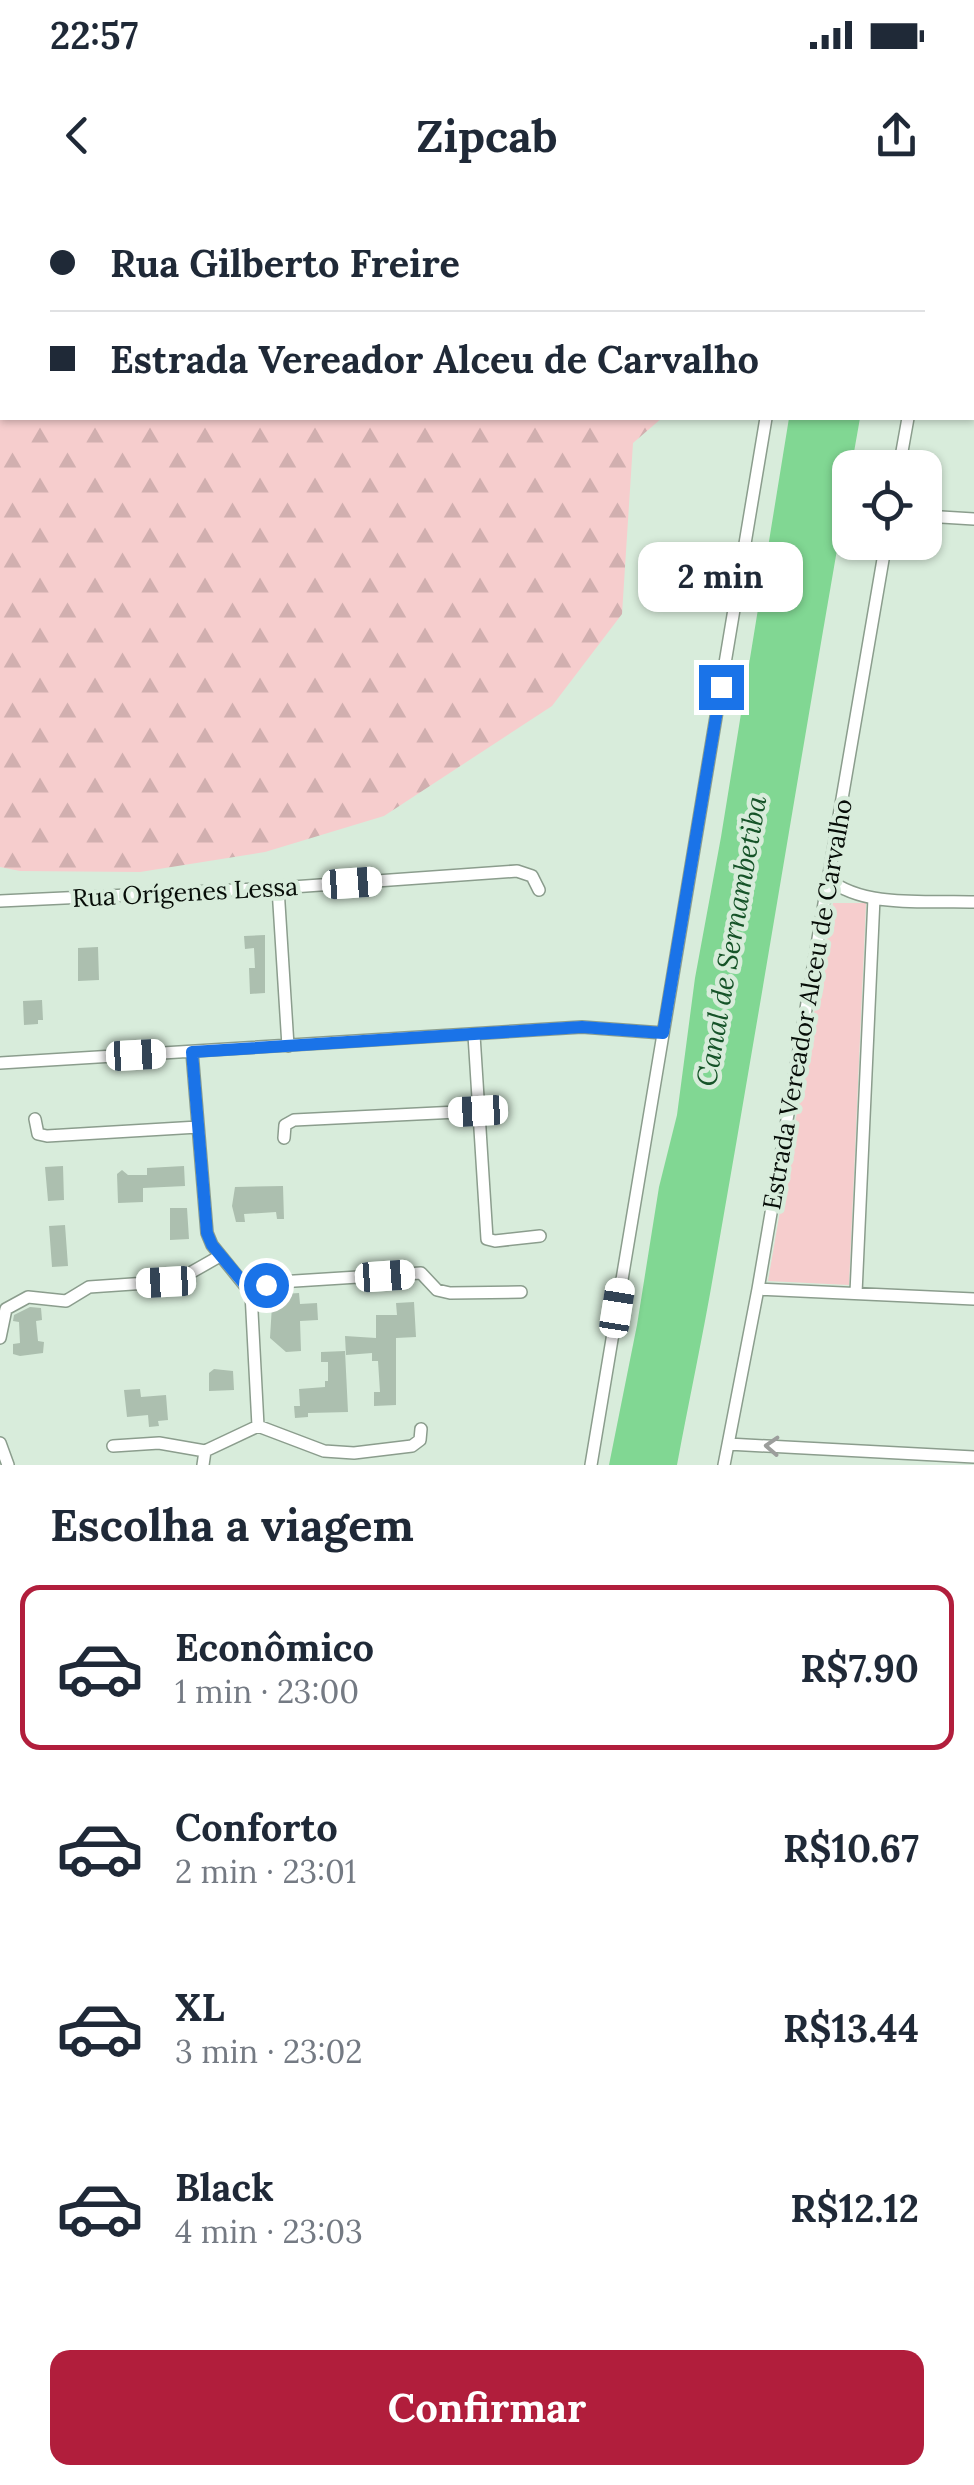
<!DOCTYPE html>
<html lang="pt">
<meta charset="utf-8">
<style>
:root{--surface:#fff;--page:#f6f6f7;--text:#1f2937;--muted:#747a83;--line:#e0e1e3;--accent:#b11e3c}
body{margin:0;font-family:Lora,serif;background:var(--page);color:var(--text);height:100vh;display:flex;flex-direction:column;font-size:38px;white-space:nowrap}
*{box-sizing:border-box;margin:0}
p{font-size:32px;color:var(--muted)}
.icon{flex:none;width:55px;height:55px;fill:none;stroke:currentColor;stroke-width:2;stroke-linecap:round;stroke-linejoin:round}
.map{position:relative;height:1265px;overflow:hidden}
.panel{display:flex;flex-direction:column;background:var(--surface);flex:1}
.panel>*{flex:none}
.top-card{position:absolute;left:0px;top:0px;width:975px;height:220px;box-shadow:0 2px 8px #0004;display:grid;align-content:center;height:220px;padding:0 50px;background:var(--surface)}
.tools{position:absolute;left:832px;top:250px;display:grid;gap:20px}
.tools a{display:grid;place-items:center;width:110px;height:110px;border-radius:20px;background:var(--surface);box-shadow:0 2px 8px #0004;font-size:50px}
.end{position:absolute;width:45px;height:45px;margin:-22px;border:12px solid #1a73e8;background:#fff;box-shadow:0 0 0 5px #fff}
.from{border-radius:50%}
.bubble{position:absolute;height:70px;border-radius:20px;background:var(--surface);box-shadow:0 2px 8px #0004;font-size:32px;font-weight:700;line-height:70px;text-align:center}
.car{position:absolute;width:30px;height:60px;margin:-30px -15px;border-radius:12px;box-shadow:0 0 8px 2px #0007;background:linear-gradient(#fff 24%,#345 0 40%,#fff 0 76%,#345 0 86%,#fff 0)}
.top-card b{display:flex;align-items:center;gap:35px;height:95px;font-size:38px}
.top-card b+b{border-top:2px solid var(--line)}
.top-card i{width:25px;height:25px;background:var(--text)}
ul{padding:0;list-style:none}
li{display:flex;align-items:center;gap:30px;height:165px;margin:0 20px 15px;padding:0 30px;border:5px solid transparent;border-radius:20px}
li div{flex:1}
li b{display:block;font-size:38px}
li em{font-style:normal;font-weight:700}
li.current{border-color:var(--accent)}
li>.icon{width:90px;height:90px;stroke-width:1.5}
h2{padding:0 50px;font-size:45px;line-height:120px}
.cta{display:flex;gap:20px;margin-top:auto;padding:20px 50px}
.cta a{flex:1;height:115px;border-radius:20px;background:var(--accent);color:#fff;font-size:40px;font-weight:700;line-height:115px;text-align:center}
.status{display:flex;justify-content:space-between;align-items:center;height:70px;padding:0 50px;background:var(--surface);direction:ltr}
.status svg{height:28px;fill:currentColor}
header{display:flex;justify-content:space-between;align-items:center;height:130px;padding:0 50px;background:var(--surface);font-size:45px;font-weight:700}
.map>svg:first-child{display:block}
.forest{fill:url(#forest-firs)}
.park{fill:#f6cdcd}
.water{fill:#81d793}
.building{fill:#acbfaf}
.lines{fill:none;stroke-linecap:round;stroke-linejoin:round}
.minor-casing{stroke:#8b9d8d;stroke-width:14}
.minor{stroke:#fff;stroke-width:11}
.oneway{stroke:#9c9e9c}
.route{stroke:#1a73e8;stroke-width:12}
.labels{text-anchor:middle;stroke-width:9;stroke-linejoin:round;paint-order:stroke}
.street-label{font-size:25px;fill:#070d08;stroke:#d8ecdb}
.water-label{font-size:28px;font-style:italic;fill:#155328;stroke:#d8ecdb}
</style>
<div class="status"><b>22:57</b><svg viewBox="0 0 49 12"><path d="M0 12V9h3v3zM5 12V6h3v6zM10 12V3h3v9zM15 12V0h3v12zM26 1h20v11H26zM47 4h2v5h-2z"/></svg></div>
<header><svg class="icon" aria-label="back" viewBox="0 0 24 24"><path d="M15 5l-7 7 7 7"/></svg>Zipcab<svg class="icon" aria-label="share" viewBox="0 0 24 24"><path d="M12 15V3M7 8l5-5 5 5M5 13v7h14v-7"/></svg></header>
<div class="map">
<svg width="974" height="1265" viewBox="0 0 974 1265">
<defs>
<pattern id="forest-firs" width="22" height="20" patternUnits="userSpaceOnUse" patternTransform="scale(2.5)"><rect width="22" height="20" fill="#f6cdcd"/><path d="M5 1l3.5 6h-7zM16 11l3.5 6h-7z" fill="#d1afaf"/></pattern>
</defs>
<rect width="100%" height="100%" fill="#d8ecdb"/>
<path class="forest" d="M0 0H784L2 2V218H662L633 243 622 414 552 506 384 616 265 652 140 672 20 671 0 667Z"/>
<path class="park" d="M833 703H866L849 1085 768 1081Z"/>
<path class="water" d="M789 218H860C810 500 764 787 714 1071 703 1136 689 1200 677 1265H609L637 1125 659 987 677 915 695 778 721 637Z"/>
<path class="building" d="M265 735V793L250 794 249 768H255L254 748 245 749 244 736Z
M98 747 99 780 78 781V748Z
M42 800 43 820H38V824L24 825 23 801Z
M63 966 64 1000 48 1001 45 967Z
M184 966 185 986 143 988V1002L118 1003 117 974 122 970 128 975H147V968Z
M283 986 284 1019H277L276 1012 244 1014 245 1022H236L232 1006 235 987Z
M170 1008H187L189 1039 170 1040Z
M65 1025 68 1066 52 1067 49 1026Z
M299 1093 300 1104 317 1103 318 1120 300 1121 301 1151 286 1152 270 1138 272 1105H284V1094Z
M414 1102 416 1137 396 1138V1205L374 1206V1192H380L378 1161H372V1153L346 1155 345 1136 376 1138V1115H397L396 1103Z
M30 1107 41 1108 42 1120 36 1121 38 1141 44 1142 43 1153 20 1156 13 1154V1144L20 1143 19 1122 13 1121 14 1115Z
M345 1151 348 1212 308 1213V1217L295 1218 294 1206H300L299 1189 325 1187V1181H328V1162H321V1152Z
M214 1169 233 1171 234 1190 209 1191V1173Z
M140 1189 141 1197 166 1195 168 1220 158 1221 159 1226 149 1227 148 1215 127 1217 124 1190Z"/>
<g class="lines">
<g class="minor-casing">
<path id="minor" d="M804 2V0
M947 2V0
M899 268 908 218
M925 316 974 319
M828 679C866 709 928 700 974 702
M278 688 288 846
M0 701 278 688 517 671 532 676 539 690
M474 835 487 1039 495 1041 540 1036
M192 852 207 1033 212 1045 251 1093 258 1226 205 1251 203 1265
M0 863 582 827 663 833
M35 919 38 934 47 936 198 927
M284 938 285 925 294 920 478 911
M758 1089 974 1099
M251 1093 279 1082 421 1073 437 1090 450 1093 521 1092
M856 1093 874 698
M0 1138 6 1109 28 1097 66 1101 89 1087 176 1081 220 1056
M258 1226 324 1251 354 1253 412 1246 420 1240 421 1229
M0 1243 8 1265
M728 1244 974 1257
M113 1246 159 1243 205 1251
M591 1265 766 218
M724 1265 758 1089 886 342"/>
</g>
<use href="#minor" class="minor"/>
</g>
<defs><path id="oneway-chevron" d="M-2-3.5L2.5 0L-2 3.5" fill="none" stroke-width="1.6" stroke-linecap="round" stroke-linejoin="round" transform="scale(2.5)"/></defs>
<use class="oneway" href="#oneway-chevron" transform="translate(772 1246) rotate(-177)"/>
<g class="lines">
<path class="route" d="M266 1085 251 1092 212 1045 207 1033 192 852 582 827 663 833 721 487"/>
</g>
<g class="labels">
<g class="street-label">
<text transform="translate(185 692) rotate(-3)" y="9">Rua Orígenes Lessa</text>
<text transform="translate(807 804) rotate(-80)" y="9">Estrada Vereador Alceu de Carvalho</text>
</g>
<g class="water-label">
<text transform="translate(731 741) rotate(-80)" y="10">Canal de Sernambetiba</text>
</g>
</g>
</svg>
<div class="tools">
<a><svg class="icon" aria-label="locate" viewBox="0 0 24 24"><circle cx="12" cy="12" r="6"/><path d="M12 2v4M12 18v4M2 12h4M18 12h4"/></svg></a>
</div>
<i class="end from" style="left:266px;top:1085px"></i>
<i class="end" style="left:721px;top:487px"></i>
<div class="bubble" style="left:638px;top:342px;width:165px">2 min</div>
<i class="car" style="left:352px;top:683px;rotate:86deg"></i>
<i class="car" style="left:136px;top:855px;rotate:87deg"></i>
<i class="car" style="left:478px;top:911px;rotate:267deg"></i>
<i class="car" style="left:385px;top:1076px;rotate:86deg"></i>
<i class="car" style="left:166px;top:1082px;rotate:267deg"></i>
<i class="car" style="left:617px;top:1108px;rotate:9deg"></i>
<div class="top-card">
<b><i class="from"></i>Rua Gilberto Freire</b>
<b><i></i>Estrada Vereador Alceu de Carvalho</b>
</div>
</div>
<section class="panel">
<h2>Escolha a viagem</h2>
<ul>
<li class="current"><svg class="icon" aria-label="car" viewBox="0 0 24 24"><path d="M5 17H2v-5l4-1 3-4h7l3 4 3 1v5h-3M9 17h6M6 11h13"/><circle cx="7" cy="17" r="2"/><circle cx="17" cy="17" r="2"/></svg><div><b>Econômico</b><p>1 min · 23:00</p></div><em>R$7.90</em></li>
<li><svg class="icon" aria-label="car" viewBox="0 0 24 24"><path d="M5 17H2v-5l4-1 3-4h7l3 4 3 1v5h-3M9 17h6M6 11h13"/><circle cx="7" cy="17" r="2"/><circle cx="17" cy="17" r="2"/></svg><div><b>Conforto</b><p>2 min · 23:01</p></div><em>R$10.67</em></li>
<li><svg class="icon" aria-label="car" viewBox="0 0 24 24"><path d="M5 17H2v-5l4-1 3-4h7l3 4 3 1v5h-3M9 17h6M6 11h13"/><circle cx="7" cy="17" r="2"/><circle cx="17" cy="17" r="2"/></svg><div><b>XL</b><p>3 min · 23:02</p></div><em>R$13.44</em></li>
<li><svg class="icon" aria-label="car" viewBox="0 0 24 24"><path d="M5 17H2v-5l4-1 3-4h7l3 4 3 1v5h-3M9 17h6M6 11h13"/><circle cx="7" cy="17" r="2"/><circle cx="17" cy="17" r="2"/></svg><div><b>Black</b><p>4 min · 23:03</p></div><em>R$12.12</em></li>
</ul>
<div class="cta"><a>Confirmar</a></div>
</section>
